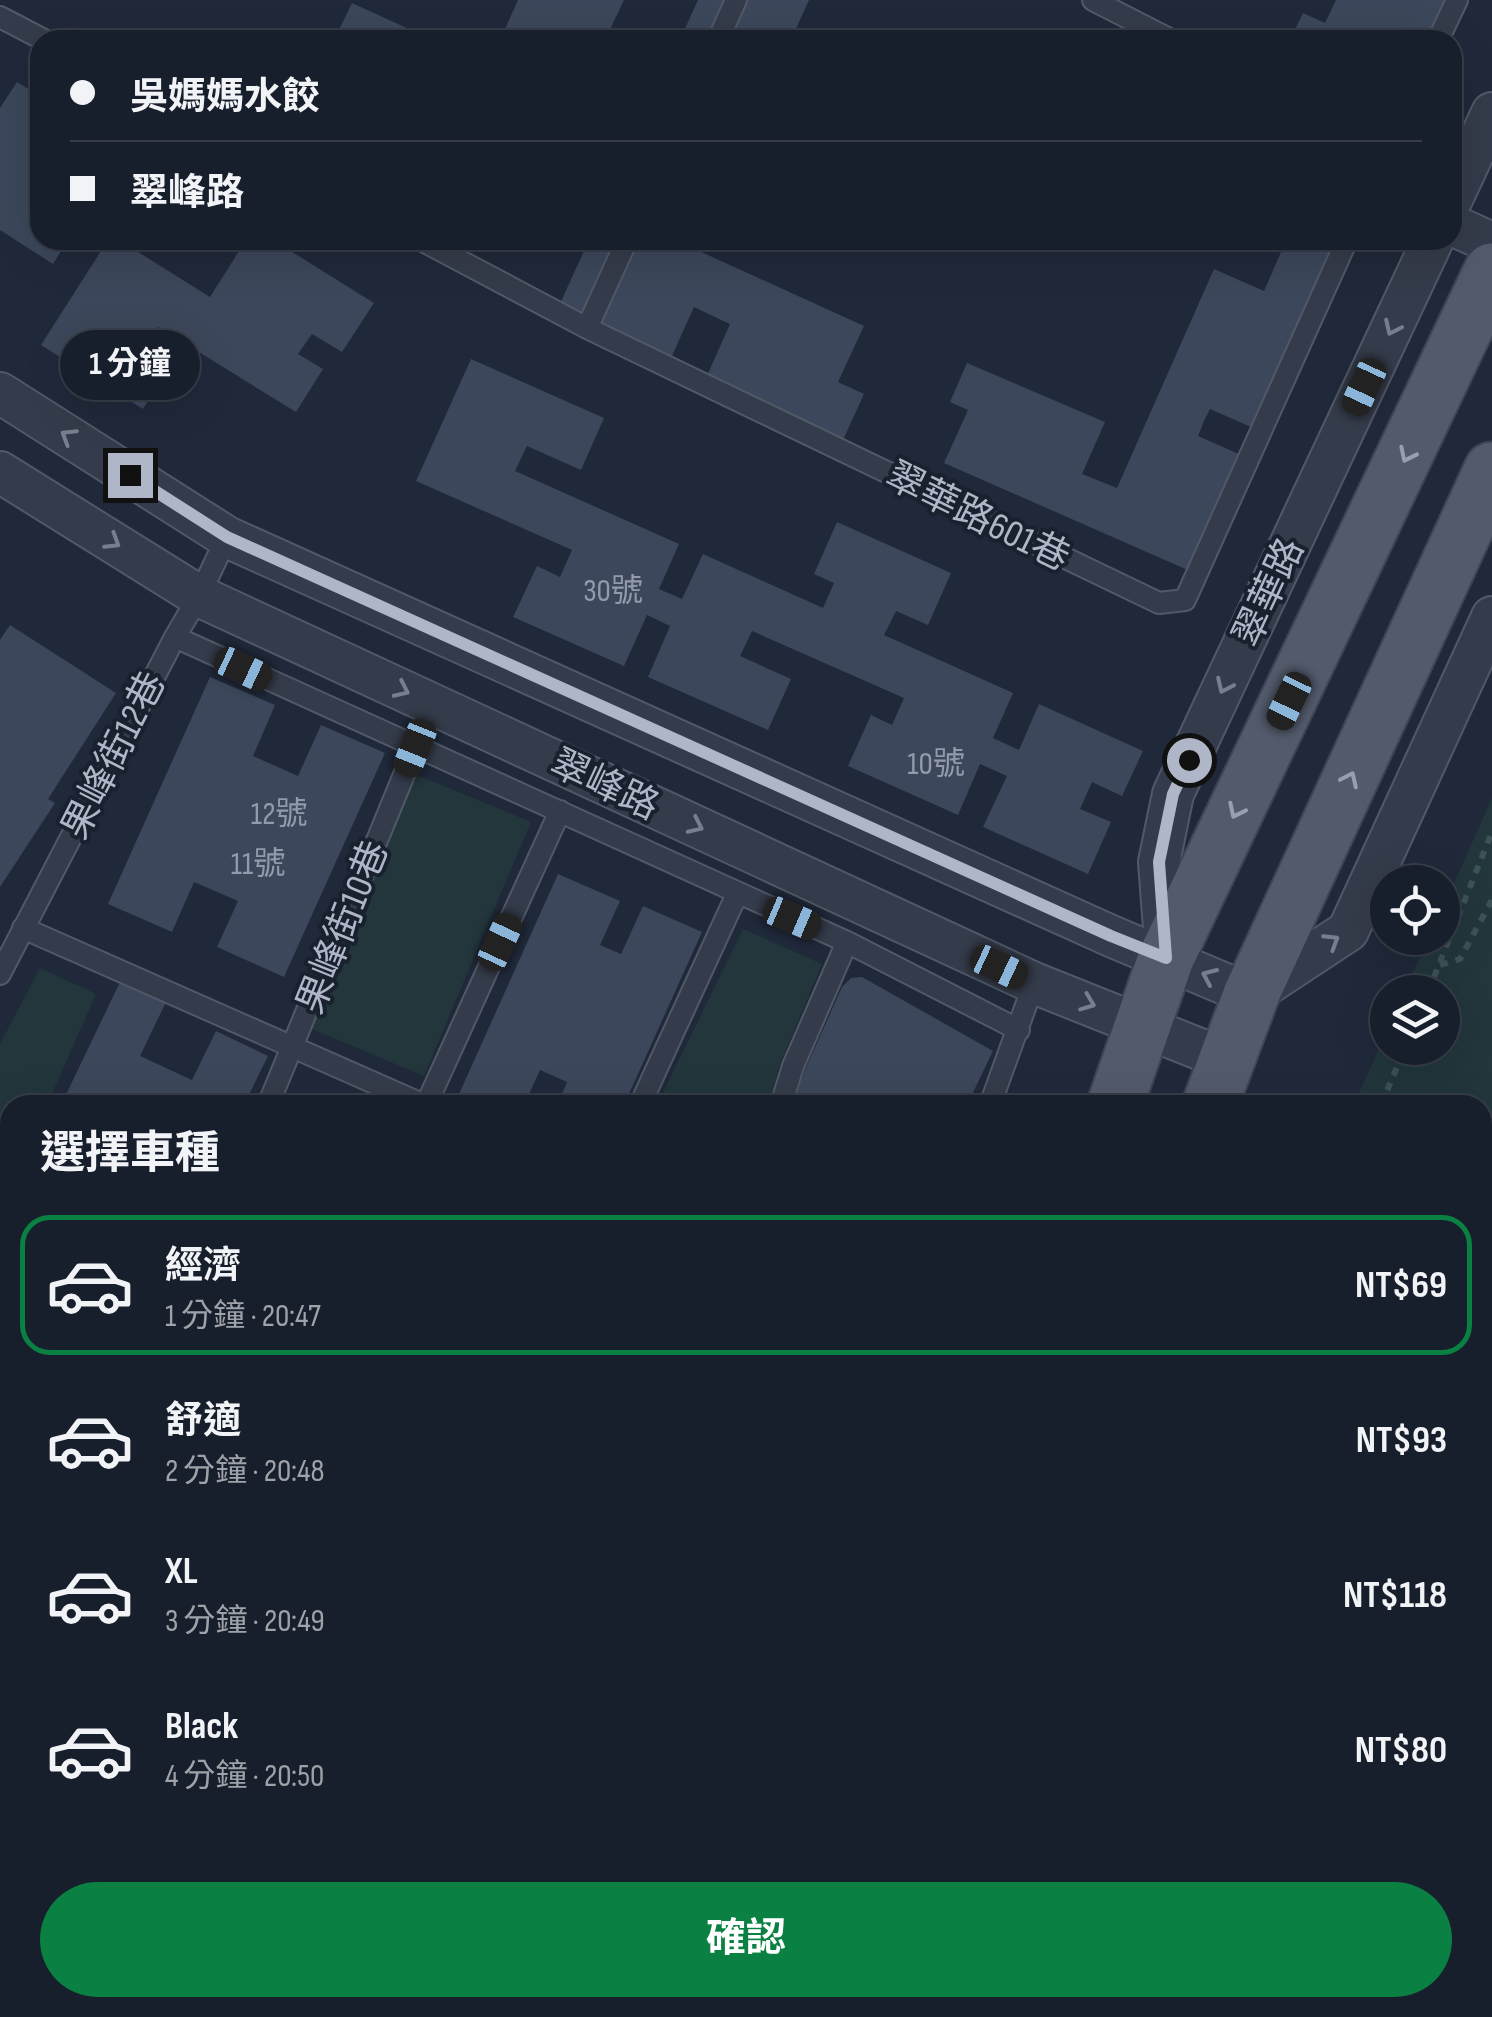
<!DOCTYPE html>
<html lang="zh-TW">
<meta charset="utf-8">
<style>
:root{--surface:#181f2c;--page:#212734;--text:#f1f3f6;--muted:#9fa2a9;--line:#363d48;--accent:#0b8043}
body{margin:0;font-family:"Sofia Sans Condensed","Noto Sans TC",sans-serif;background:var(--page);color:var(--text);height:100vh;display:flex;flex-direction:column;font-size:38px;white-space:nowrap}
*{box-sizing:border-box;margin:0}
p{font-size:32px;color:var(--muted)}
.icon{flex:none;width:55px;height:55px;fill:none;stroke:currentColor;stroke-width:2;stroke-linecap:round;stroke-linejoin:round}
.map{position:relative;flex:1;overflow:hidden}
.sheet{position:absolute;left:0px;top:1095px;width:1492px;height:922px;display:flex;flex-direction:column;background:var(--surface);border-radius:30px 30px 0 0;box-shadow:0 10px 40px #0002,0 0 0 2px var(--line)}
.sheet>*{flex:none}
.top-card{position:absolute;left:30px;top:30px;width:1432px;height:220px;border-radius:30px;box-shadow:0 10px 40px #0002,0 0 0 2px var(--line);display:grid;align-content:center;height:220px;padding:0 40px;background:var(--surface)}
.buttons{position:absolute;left:1370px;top:865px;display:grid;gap:20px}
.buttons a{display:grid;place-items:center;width:90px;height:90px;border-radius:50%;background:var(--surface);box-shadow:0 10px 40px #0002,0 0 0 2px var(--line);font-size:50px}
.end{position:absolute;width:45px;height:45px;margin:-22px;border:12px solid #aeb6c7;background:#111;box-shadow:0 0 0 5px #111}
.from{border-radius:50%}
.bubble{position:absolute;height:70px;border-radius:35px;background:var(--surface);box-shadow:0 10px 40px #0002,0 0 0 2px var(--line);font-size:32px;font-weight:700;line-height:70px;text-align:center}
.car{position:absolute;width:30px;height:60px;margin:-30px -15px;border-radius:12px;box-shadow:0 0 8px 2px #0007;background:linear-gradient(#222 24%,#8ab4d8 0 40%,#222 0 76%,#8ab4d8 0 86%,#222 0)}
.top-card b{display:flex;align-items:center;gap:35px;height:95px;font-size:38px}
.top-card b+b{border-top:2px solid var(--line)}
.top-card i{width:25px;height:25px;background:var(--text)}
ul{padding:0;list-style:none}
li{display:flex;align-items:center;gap:30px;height:140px;margin:0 20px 15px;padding:0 20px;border:5px solid transparent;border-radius:30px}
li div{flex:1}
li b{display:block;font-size:38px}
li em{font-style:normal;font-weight:700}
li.active{border-color:var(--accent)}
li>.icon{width:90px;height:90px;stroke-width:1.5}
h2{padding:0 40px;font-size:45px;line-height:120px}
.button{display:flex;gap:20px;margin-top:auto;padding:20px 40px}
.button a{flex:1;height:115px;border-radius:60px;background:var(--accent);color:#fff;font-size:40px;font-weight:700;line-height:115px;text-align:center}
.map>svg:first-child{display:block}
.green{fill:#22363b}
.building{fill:#3c475b}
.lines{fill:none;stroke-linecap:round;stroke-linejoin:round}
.service-casing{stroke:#515968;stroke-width:24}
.minor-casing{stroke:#515968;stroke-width:44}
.primary-casing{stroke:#3d4554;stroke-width:59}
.path{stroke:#3d5256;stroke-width:6;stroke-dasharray:8 8;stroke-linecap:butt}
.service{stroke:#343b4a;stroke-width:20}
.minor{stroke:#343b4a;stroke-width:40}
.primary{stroke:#525a6b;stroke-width:55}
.oneway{stroke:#777f8f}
.oneway2{stroke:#979fb0}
.route{stroke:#aeb6c7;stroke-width:12}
.labels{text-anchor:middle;stroke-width:8;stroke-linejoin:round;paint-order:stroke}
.number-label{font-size:32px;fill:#929aac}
.street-label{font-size:38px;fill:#aeb6c7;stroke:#19212f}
</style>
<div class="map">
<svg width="1492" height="2017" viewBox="0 0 1492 2017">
<rect width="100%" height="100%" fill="#20293a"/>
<path class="green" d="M415 774 531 822 424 1076 307 1027Z
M1492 798V1505L1483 1528 1482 1105H1354L1387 1030 1388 1048H1442V992H1404L1429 938H1442L1443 908Z
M743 929 822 964 780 1064 768 1105H657Z
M40 968 96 994 47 1105H10V1187L4 1200 10 1204V1339L0 1343V1044Z
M463 2008H559L557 2017H454Z
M1013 2008H1324L1321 2017H1011Z"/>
<path class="building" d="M518 0H624L605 40H500Z
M698 0H809L791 40H698L683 33Z
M1336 0H1452L1434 40H1290L1303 13 1325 23Z
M352 3 433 40H334Z
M17 82 40 96V240H68L53 264 0 230V108Z
M108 240H119L210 297 246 240H273L374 303 342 352 312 334 298 354 323 369 296 412 158 327 139 357 165 374 143 409 41 345Z
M589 240H675L864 326 838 382 864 394 843 440 706 378 730 324 717 318 694 307 671 358 558 308Z
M1253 240H1341L1258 430 1210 409 1204 421 1198 436 1241 455 1190 571 944 463 968 410 950 402 967 363 1105 422 1082 474 1117 488 1214 269 1264 291 1281 252Z
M471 359 604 418 581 470 527 446 515 471 679 544 659 589 682 599 703 554 823 608 834 583 814 574 837 522 951 573 928 625 896 611 884 635 1013 693 993 738 1019 750 1039 704 1143 751 1122 796 1092 782 1080 809 1111 822 1088 874 983 827 1007 776 980 764 958 815 848 766 871 715 892 725 904 698 752 631 740 656 791 679 768 730 648 677 670 626 647 615 624 666 513 617 537 566 560 577 572 550 416 481Z
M10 625 116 693 48 799 55 803 0 887V640Z
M210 677 275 705 253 756 298 776 321 725 385 753 284 977 217 947 238 901 194 882 172 932 108 904Z
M558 874 620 901 600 945 621 954 643 906 702 932 624 1105H557L567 1082 540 1070 524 1105H484L459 1094Z
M862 977 993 1051 967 1105H793L804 1072 842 987 851 978Z
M121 980 166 1002 140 1056 192 1080 216 1031 268 1056 244 1105H61Z
M10 1428V1632L0 1627V1433Z
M0 1783 10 1797V2006L0 2001Z
M18 2008H273L254 2017H45Z
M599 2008H748L747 2017H597Z"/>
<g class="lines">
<g class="service-casing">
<path id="service" d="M1093 0 1171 40
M0 17 44 40
M718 40 736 0
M1438 40 1457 0
M421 240 587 328 1159 603 1185 600 1347 240
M587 328 627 240
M175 637 847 942 1019 1030
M23 928 424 1105
M0 974 175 637 199 596 227 537
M268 1105 415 748
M426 1105 560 811
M640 1105 737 894
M781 1105 793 1066 847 942
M990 1105 1034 983
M0 1185 10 1191
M1482 1612 1492 1585
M575 2017 577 2008
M767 2017 769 2008
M1340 2017 1343 2008"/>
</g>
<g class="minor-casing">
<path id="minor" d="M1452 199 1492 113
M1452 225 1492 243
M0 393 227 537 1111 936 1251 995 1348 931 1492 617
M0 472 199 596 1034 983 1227 1060
M1166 954 1159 862 1173 794 1433 240
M0 1359 10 1354
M0 1654 10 1655
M0 1733 10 1734
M395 2017 405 2008"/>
</g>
<g class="primary-casing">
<path id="primary" d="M1115 1105 1166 958 1492 271
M1210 1105 1251 995 1492 470
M855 2017 857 2008
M908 2017 911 2008
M950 2017 953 2008"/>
</g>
<path class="path" d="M1440 965 1460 959 1492 900
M1428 992 1492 832
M1381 1105 1405 1048
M1482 1325 1492 1306
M1055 2017 1057 2008
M1232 2017 1239 2008"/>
<use href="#service" class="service"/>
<use href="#minor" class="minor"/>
<use href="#primary" class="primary"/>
</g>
<defs><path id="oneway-chevron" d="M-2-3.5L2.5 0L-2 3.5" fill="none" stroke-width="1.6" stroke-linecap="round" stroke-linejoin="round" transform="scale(2.5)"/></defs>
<g class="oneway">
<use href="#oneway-chevron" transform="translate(1392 328) rotate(115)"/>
<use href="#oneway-chevron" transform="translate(68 436) rotate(-148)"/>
<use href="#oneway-chevron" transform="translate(113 542) rotate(32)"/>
<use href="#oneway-chevron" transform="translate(1224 686) rotate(115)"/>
<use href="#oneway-chevron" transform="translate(402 690) rotate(25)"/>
<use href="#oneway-chevron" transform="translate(696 826) rotate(25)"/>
<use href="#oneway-chevron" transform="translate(1332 941) rotate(-32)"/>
<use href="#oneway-chevron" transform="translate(1209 976) rotate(-156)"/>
<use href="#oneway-chevron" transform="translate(1088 1003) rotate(21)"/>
</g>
<g class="oneway2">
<use href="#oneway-chevron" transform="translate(1407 455) rotate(116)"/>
<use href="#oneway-chevron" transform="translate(1350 779) rotate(-65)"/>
<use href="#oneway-chevron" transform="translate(1236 811) rotate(116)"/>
</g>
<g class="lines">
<path class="route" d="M130 475 227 537 1111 936 1166 958 1159 862 1173 794 1189 760"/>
</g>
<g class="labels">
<g class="number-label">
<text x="613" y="601">30號</text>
<text x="936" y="774">10號</text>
<text x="279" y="824">12號</text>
<text x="258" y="874">11號</text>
</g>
<g class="street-label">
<text transform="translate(978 516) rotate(26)" y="13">翠華路601巷</text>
<text transform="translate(1268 592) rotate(-65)" y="13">翠華路</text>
<text transform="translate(113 755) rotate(-63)" y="13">果峰街12巷</text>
<text transform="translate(605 784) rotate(25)" y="13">翠峰路</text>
<text transform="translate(342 927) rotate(-68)" y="13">果峰街10巷</text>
</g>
</g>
</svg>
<div class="buttons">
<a><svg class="icon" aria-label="locate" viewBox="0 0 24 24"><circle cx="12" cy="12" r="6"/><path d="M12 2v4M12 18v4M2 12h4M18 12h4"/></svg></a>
<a><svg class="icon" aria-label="layers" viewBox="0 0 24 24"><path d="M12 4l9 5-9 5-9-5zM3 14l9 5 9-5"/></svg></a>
</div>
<i class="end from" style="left:1189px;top:760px"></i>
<i class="end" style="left:130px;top:475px"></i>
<div class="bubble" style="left:60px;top:330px;width:140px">1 分鐘</div>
<i class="car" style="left:1364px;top:387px;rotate:205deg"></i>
<i class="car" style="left:243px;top:669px;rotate:115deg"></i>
<i class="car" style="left:1289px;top:701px;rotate:206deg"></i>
<i class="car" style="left:415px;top:748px;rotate:202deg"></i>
<i class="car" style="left:792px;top:918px;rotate:113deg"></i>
<i class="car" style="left:500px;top:942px;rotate:25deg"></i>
<i class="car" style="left:999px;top:967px;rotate:115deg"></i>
<div class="top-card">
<b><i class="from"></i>吳媽媽水餃</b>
<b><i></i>翠峰路</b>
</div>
<section class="sheet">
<h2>選擇車種</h2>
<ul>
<li class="active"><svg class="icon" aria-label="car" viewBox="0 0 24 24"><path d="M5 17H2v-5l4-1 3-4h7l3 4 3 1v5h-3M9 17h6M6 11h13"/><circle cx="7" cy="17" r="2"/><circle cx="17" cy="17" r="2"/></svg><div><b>經濟</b><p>1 分鐘 · 20:47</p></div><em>NT$69</em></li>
<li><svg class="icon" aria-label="car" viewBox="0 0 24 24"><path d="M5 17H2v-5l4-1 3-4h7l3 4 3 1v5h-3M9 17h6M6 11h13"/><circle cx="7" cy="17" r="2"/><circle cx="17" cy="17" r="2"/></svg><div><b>舒適</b><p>2 分鐘 · 20:48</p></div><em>NT$93</em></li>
<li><svg class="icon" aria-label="car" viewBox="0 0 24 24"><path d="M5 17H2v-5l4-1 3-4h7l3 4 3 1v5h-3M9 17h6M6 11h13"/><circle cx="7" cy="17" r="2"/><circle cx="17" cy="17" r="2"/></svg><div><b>XL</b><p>3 分鐘 · 20:49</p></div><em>NT$118</em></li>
<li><svg class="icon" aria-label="car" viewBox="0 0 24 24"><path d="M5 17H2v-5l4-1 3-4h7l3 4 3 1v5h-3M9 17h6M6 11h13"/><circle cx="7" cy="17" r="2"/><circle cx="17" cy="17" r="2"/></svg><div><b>Black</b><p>4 分鐘 · 20:50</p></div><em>NT$80</em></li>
</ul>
<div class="button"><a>確認</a></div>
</section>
</div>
